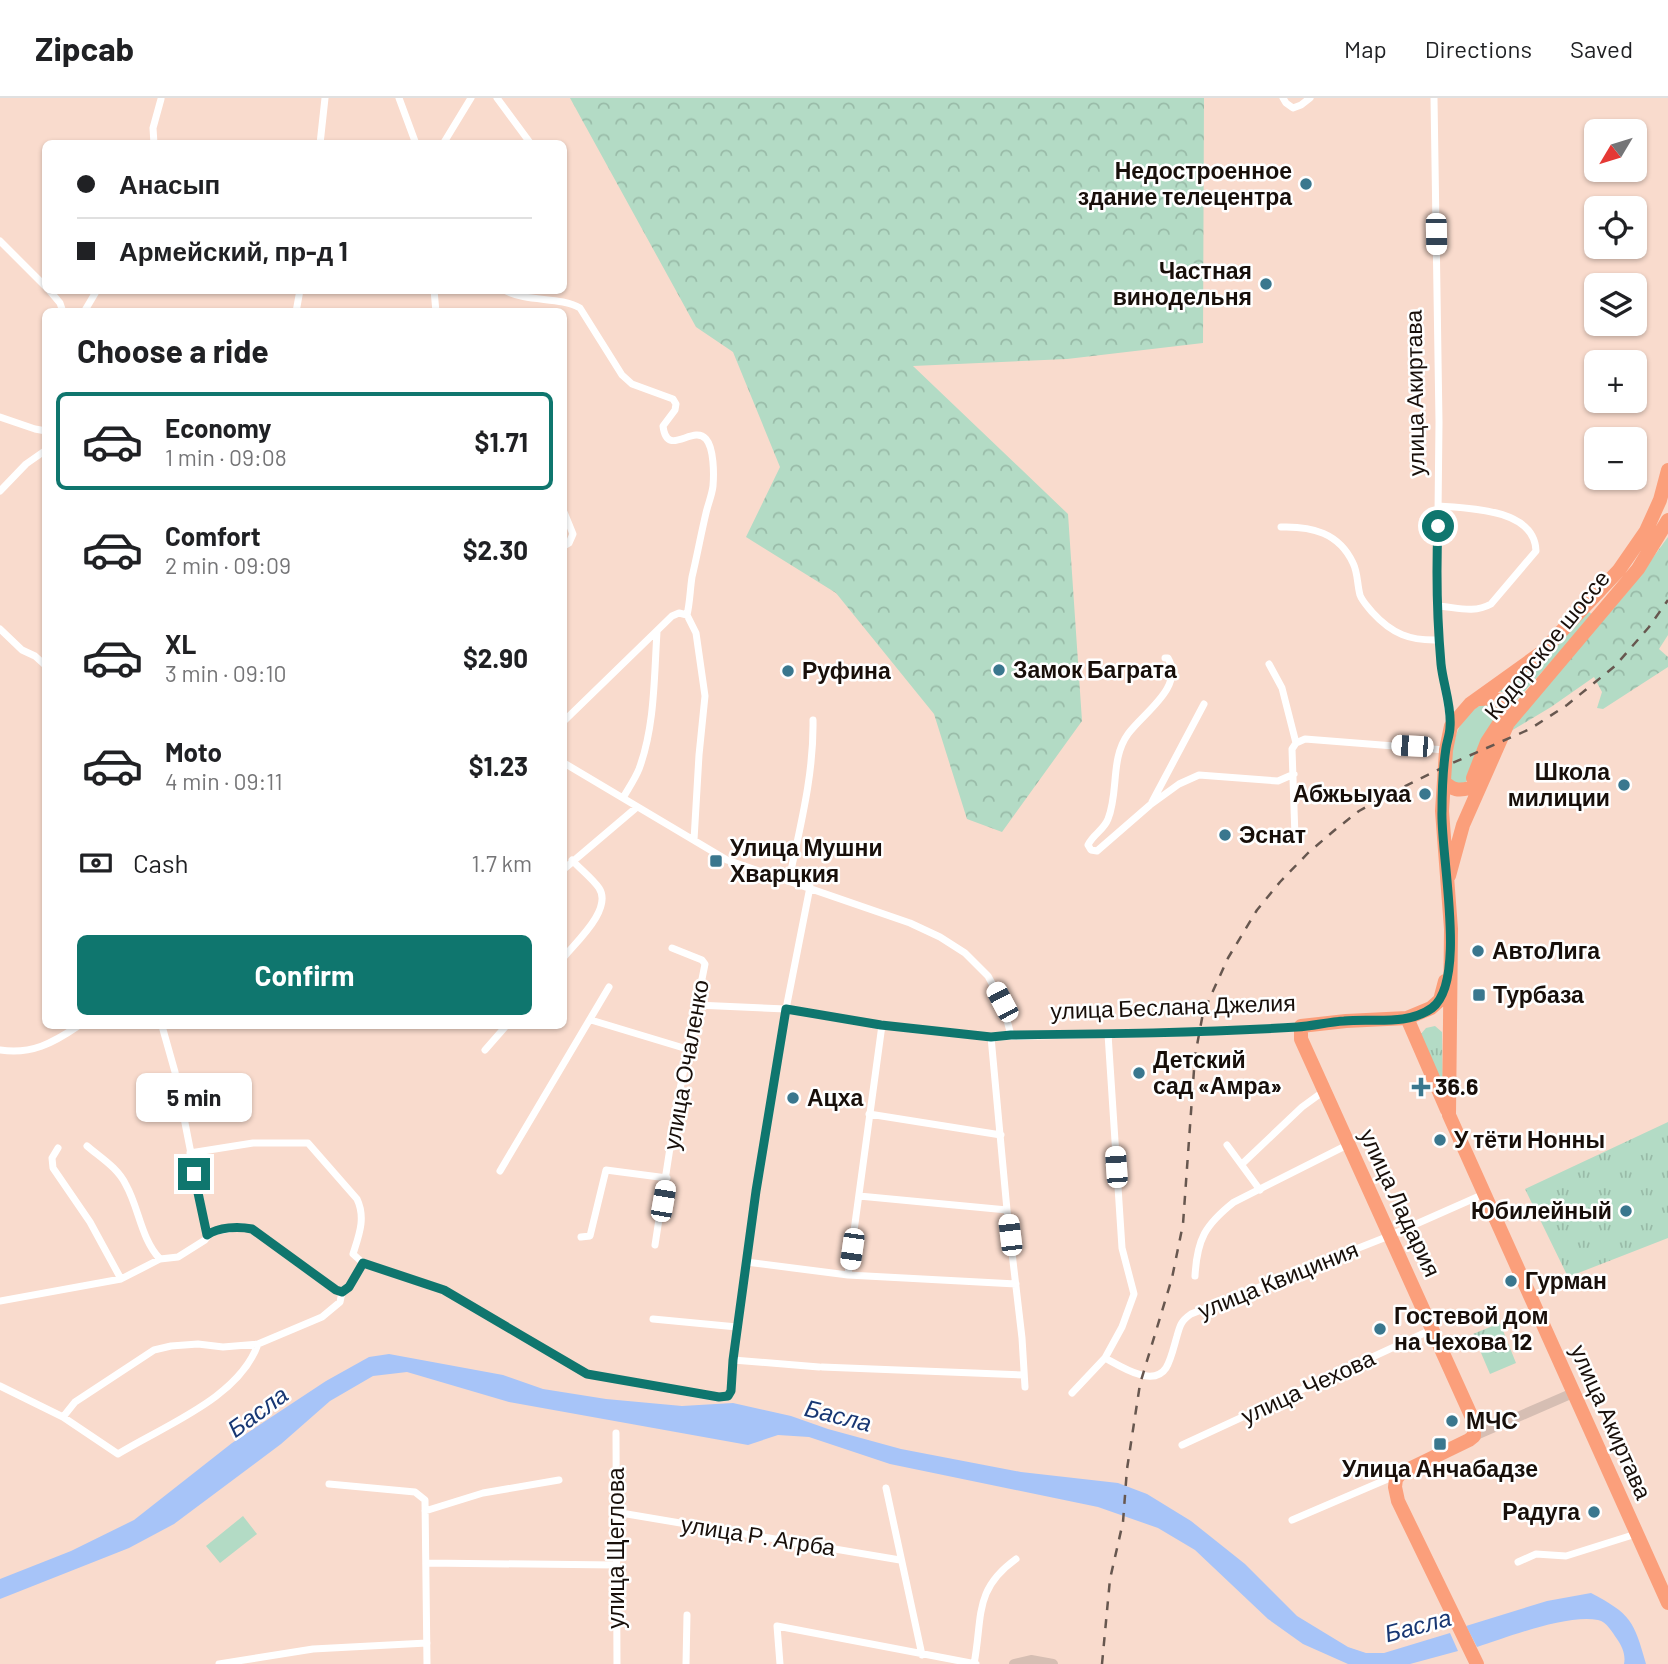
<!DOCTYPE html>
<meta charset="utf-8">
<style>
:root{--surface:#fff;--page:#f2f2f2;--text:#202124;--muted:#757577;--line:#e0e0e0;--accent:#0f766e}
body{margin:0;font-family:Barlow,sans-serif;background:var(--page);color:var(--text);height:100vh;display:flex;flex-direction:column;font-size:26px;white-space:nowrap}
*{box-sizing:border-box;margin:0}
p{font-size:23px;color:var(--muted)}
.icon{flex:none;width:38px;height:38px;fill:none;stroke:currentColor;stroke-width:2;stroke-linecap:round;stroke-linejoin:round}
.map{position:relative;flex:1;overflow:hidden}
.panel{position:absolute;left:42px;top:210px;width:525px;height:721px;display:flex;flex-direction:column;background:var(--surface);border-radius:10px;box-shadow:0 2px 5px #0004}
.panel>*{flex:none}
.guide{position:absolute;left:42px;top:42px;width:525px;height:154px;border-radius:10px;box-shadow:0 2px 5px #0004;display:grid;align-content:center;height:154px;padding:0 35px;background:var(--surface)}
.needle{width:46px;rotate:232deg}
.buttons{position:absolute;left:1584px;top:21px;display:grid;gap:14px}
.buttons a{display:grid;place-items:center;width:63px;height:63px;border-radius:10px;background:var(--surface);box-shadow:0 2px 5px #0004;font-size:35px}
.end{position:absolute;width:32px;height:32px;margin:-16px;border:9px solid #0f766e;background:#fff;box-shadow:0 0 0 4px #fff}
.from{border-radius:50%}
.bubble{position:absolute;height:49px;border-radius:10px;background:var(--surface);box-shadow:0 2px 5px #0004;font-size:23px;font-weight:700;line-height:49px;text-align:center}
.car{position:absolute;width:21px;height:42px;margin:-21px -10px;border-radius:9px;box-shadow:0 0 5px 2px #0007;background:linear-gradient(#fff 24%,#345 0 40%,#fff 0 76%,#345 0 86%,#fff 0)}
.guide b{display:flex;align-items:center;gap:24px;height:66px;font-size:26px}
.guide b+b{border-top:2px solid var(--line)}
.guide i{width:18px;height:18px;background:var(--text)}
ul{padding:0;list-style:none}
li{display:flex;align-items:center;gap:21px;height:98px;margin:0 14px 10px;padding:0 21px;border:4px solid transparent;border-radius:10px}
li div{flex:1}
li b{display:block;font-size:26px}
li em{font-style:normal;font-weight:700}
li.selected{border-color:var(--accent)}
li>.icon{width:63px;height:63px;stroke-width:1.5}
h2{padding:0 35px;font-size:32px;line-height:84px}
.pay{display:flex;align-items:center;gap:18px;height:77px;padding:0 35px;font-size:26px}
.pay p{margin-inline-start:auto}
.button{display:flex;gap:14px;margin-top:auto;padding:14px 35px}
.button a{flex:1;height:80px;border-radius:10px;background:var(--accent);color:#fff;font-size:28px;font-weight:700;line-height:80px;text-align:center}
header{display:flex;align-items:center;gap:42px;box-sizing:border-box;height:98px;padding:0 35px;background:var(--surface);border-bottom:2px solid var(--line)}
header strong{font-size:33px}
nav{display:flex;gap:38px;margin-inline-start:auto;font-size:24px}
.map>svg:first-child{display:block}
.green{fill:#b3dbc5}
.forest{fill:url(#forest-crowns)}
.park{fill:url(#park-tufts)}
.water{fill:#a7c4f8}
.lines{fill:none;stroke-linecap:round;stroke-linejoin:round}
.street{stroke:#fff;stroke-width:7}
.secondary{stroke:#d6beb3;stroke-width:10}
.highway{stroke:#fb9f7b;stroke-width:14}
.rail{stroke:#67574f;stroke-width:2.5;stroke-dasharray:9 9;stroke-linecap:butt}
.route{stroke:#0f766e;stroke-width:9}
.poi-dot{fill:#3a778e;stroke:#fff;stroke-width:2.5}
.labels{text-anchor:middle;stroke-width:5;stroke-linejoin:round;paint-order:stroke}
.poi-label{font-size:23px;font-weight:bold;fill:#180f0a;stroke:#fff;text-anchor:start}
.street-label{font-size:23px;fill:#180f0a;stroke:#fff}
.water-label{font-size:24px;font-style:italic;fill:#183773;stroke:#fff}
</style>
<header>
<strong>Zipcab</strong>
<nav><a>Map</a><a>Directions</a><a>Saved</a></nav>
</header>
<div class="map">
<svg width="1668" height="1566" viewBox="0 0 1668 1566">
<defs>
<pattern id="forest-crowns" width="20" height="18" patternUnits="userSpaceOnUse" patternTransform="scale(1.75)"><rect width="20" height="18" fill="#b3dbc5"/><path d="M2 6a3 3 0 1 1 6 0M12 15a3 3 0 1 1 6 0" fill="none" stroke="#99bba8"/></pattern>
<pattern id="park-tufts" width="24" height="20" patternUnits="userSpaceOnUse" patternTransform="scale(1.75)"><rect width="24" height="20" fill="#b3dbc5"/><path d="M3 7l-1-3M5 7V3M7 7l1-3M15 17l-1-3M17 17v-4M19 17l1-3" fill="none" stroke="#99bba8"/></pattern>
</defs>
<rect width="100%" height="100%" fill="#f9dbcd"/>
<path class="green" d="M1586 512 1593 517 1515 604 1512 606C1509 597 1507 594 1497 593Z
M1485 605 1499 607V616L1467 683 1460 687 1448 680C1453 650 1453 619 1485 605Z
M243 1418 257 1436 220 1465 206 1448Z"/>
<path class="forest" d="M570 0H1204L1203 245 1067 261 913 268 1068 416 1082 623 1002 734 967 721 934 616 836 495 746 439 780 369 733 254 696 229Z
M1668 439V537L1659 551 1668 559V569L1603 611 1597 610 1602 594 1594 579 1551 609 1511 633 1518 621 1629 492Z"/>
<path class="park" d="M1435 928 1442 934 1443 994 1420 937 1426 930Z
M1668 1024V1140L1568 1179 1525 1091Z
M1500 1225 1516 1265 1490 1276 1473 1236Z"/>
<path class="water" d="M389 1256 503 1277 543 1291 606 1301 682 1308 733 1305 791 1318 828 1331 901 1351 1021 1374 1118 1385 1147 1396 1191 1423 1245 1466 1297 1518 1348 1549 1366 1555H1384L1450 1535 1458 1553 1410 1566H1348L1303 1546 1268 1521 1195 1452 1158 1430 1098 1409 890 1366 809 1339 778 1337 748 1347 509 1304 407 1274 373 1278 330 1303 281 1346 174 1426 129 1450 0 1501V1481L71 1453 134 1422 232 1345 326 1283 369 1259Z
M1591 1495C1631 1516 1634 1523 1646 1566H1624C1626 1557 1622 1548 1617 1541 1612 1534 1607 1524 1598 1522 1567 1516 1508 1539 1477 1549L1466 1528 1547 1503Z"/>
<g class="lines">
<path class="street" d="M399 0 416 46
M497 0 531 46
M1283 0 1286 5 1293 10 1301 7 1310 0
M1434 0 1439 324 1437 508 1441 569 1451 628
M154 46 153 30 161 1
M320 46 325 0
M443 46 471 0
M0 143 46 189
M49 192 60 205 63 214
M434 192 436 214
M504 192C528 205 559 198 580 210L622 277 632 286 673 301 676 306 675 312 663 328C667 361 693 326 706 341 714 350 714 376 713 388 712 397 708 406 706 415 701 436 697 458 692 479 690 492 690 504 687 517
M84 214 97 192
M296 214 300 192
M0 319 35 331 46 333
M0 393 26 366 46 352
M564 414 573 436 569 445 564 448
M1281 429C1312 428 1339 435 1353 465 1358 475 1357 486 1360 497 1362 503 1368 509 1372 514 1392 536 1410 543 1439 542
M1437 508C1456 509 1473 516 1491 506L1536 453C1535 411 1469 410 1439 408
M687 517 696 535 705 598 699 657 694 742
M0 531 22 552 35 558 46 568
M1165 560H1168C1185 589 1143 615 1128 636 1110 661 1119 694 1108 721 1104 732 1093 736 1088 747L1091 752 1097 753 1150 707 1179 686 1199 677 1278 683 1294 676
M1269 566 1282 590 1296 645
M564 623 672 518 679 515 687 517
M564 665 727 762 910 825 940 839 965 855 988 878 1002 904 1011 937
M623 700C628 691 635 681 639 671 655 628 654 579 657 534
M1152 704 1204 606
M1295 739 1292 651 1296 645 1305 641 1445 652
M564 771 637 709
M789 782C800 729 814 676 813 622
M564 859C576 844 613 811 599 790 592 780 580 771 572 762
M696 907 786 911 882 927 991 939 1204 934 1301 928
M591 922 687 951
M162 928 175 974 207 1137
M991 939 1007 1112 1022 1240 1025 1289
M0 952C31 957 53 945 78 928
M485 952 506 928
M869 1016 1001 1037
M1227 1047 1260 1092
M87 1048C101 1060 118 1070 126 1087 139 1110 141 1141 160 1161
M58 1050 52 1060 53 1070 90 1124 121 1181
M190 1055 253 1045H308L357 1101C366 1120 359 1137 353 1156L363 1165 445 1192 587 1276 718 1299 728 1298 731 1293 733 1262 756 1093 786 911 810 789
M1242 1066 1302 1009 1324 993
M500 1073 609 889
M859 1098 1007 1112
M581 1139 590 1138 606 1072 667 1080
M655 1147 676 1011 705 866 702 862 672 850
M746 1164 848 1177 1016 1186
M848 1177 882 927
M1195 1178C1197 1141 1205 1127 1234 1104L1347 1047
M0 1203 121 1181 160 1161 178 1159 205 1142 211 1134 241 1129 252 1131 328 1187 342 1194
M653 1221 737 1229
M1105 1260C1120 1268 1153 1290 1166 1270 1171 1262 1174 1248 1177 1238 1180 1227 1181 1223 1191 1216L1389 1138 1484 1096
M733 1262 819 1269
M822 1269 1023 1277
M0 1288 63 1319 118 1356C165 1327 239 1300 258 1246
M1072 1295 1105 1260 1122 1229 1134 1196 1122 1150 1108 936
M63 1319 75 1304 154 1252 171 1248 198 1246 223 1249 258 1246 322 1219 340 1204 342 1194 349 1189 363 1165
M616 1335 617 1566
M1182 1347 1433 1231
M329 1386 415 1394 425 1402 427 1566
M886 1390 922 1557
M425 1413 483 1395 559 1382
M615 1414 900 1462
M1292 1422 1397 1377
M1518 1464 1536 1456 1566 1458 1636 1436
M426 1465 616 1467
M219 1566 313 1551 427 1545
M686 1566 687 1517
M780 1566 777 1528 976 1566
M974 1566C983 1519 973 1492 1016 1461"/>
<path class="secondary" d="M1474 1338 1573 1295
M1014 1566 1031 1562 1053 1566"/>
<path class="highway" d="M1668 372 1660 402 1646 433 1619 472 1541 555 1470 606 1451 628 1446 652 1442 713 1451 831 1449 1017 1668 1505
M1479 601C1492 600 1500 599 1506 611L1502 621
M1473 680 1487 644 1502 621
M1444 684C1453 692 1458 693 1470 690
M1449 778 1463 727 1508 625 1638 471 1668 422
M1445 883 1440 902 1431 910 1407 920 1346 923 1301 928V941L1474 1324V1338L1469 1342 1401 1375 1396 1381 1395 1389 1398 1403 1477 1566
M1407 920 1447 1012"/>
<path class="rail" d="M1102 1566 1110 1481 1123 1424 1127 1371 1140 1286 1172 1180 1183 1126 1195 958 1203 915 1228 860 1257 812 1280 784 1308 755 1336 731 1359 713 1389 696 1448 667 1530 631 1567 607 1615 568 1649 529 1668 502"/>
</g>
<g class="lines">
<path class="route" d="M194 1076 207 1137C219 1129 238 1128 252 1131L336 1192 342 1194 349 1189 363 1165 444 1192 587 1276 719 1299 728 1298 731 1293 733 1262 756 1093 786 911 881 927 991 939 1011 937C1106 936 1201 935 1297 929 1313 928 1328 924 1344 923 1373 920 1407 928 1432 910 1468 883 1440 755 1442 713 1442 692 1443 670 1446 650 1447 643 1450 636 1450 629 1452 609 1443 586 1441 566 1437 520 1436 474 1438 428"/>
</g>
<g class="poi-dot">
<circle cx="1306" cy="86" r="7"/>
<circle cx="1266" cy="186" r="7"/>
<circle cx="999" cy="572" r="7"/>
<circle cx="788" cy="573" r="7"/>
<circle cx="1624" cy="687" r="7"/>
<circle cx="1425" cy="696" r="7"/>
<circle cx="1225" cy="737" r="7"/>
<rect x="709" y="756" width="14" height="14" rx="3.5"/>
<circle cx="1478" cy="853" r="7"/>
<rect x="1472" y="890" width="14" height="14" rx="3.5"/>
<circle cx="1139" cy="975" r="7"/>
<path d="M1417.5 978.5h7v7h7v7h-7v7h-7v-7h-7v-7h7z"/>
<circle cx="793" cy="1000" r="7"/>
<circle cx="1440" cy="1042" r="7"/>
<circle cx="1626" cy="1113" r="7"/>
<circle cx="1511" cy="1183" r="7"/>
<circle cx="1380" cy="1231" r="7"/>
<circle cx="1452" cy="1323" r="7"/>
<rect x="1433" y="1339" width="14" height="14" rx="3.5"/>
<circle cx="1594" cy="1414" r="7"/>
</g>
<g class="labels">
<g class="poi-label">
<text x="1292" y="81" text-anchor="end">Недостроенное<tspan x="1292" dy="26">здание телецентра</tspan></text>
<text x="1252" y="181" text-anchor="end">Частная<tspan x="1252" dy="26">винодельня</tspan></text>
<text x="1013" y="580">Замок Баграта</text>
<text x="802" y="581">Руфина</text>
<text x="1610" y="682" text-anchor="end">Школа<tspan x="1610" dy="26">милиции</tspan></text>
<text x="1411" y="704" text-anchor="end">Абжьыуаа</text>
<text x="1239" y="745">Эснат</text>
<text x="730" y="758">Улица Мушни<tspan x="730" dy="26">Хварцкия</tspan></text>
<text x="1492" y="861">АвтоЛига</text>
<text x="1493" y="905">Турбаза</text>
<text x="1153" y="970">Детский<tspan x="1153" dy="26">сад «Амра»</tspan></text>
<text x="1435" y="997">36.6</text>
<text x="807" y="1008">Ацха</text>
<text x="1454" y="1050">У тёти Нонны</text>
<text x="1612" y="1121" text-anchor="end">Юбилейный</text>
<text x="1525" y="1191">Гурман</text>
<text x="1394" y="1226">Гостевой дом<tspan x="1394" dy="26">на Чехова 12</tspan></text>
<text x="1466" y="1331">МЧС</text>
<text x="1440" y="1379" text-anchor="middle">Улица Анчабадзе</text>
<text x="1580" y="1422" text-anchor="end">Радуга</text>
</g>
<g class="street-label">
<text transform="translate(1415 295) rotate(-91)" y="8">улица Акиртава</text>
<text transform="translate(1547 547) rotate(-51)" y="8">Кодорское шоссе</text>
<text transform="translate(1173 909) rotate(-2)" y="8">улица Беслана Джелия</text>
<text transform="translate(686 967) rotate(-80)" y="8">улица Очаленко</text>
<text transform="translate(1400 1105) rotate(65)" y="8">улица Ладария</text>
<text transform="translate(1278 1182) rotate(-22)" y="8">улица Квициния</text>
<text transform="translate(1308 1289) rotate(-25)" y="8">улица Чехова</text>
<text transform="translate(1611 1324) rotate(66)" y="8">улица Акиртава</text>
<text transform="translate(758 1438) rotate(9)" y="8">улица Р. Агрба</text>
<text transform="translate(616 1450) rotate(-90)" y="8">улица Щеглова</text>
</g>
<g class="water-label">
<text transform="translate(258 1314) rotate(-36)" y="8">Басла</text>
<text transform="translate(838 1318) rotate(14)" y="8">Басла</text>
<text transform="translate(1418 1528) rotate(-15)" y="8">Басла</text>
</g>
</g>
</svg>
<div class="buttons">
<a><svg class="needle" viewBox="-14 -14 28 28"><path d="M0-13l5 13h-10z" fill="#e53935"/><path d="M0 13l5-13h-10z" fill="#757577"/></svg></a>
<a><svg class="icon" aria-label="locate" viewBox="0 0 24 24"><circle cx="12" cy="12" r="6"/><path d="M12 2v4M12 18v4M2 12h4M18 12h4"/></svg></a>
<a><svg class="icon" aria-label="layers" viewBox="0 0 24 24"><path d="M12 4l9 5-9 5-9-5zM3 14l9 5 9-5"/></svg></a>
<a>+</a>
<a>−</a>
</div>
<i class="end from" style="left:1438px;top:428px"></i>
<i class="end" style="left:194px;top:1076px"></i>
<div class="bubble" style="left:136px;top:975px;width:116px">5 min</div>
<i class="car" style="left:1436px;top:136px;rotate:179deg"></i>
<i class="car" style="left:1412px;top:648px;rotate:273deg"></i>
<i class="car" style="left:1002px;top:904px;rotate:332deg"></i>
<i class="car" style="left:1116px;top:1069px;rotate:356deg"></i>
<i class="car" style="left:663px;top:1103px;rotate:10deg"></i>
<i class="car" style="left:1010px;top:1137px;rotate:353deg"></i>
<i class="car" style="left:852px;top:1151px;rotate:188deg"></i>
<div class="guide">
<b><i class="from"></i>Анасып</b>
<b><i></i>Армейский, пр-д 1</b>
</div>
<section class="panel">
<h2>Choose a ride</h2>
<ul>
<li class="selected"><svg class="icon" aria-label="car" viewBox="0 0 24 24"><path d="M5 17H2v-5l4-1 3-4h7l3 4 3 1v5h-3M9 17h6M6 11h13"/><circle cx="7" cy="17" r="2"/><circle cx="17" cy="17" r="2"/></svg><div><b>Economy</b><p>1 min · 09:08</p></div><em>$1.71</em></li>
<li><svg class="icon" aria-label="car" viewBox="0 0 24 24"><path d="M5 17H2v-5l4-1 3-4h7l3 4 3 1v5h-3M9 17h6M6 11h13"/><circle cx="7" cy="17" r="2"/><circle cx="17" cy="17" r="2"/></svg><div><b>Comfort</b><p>2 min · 09:09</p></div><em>$2.30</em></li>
<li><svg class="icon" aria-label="car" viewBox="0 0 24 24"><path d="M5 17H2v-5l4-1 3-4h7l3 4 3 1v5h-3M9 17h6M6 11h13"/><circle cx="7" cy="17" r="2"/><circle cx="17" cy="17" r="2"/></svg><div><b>XL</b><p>3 min · 09:10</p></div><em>$2.90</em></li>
<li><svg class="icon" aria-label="car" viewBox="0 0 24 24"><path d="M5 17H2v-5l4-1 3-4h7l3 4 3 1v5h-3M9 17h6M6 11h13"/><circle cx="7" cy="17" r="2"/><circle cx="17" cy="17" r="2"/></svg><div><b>Moto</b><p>4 min · 09:11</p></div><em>$1.23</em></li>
</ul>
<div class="pay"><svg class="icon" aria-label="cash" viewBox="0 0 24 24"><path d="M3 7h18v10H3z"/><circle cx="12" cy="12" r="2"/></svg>Cash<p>1.7 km</p></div>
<div class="button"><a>Confirm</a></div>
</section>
</div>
